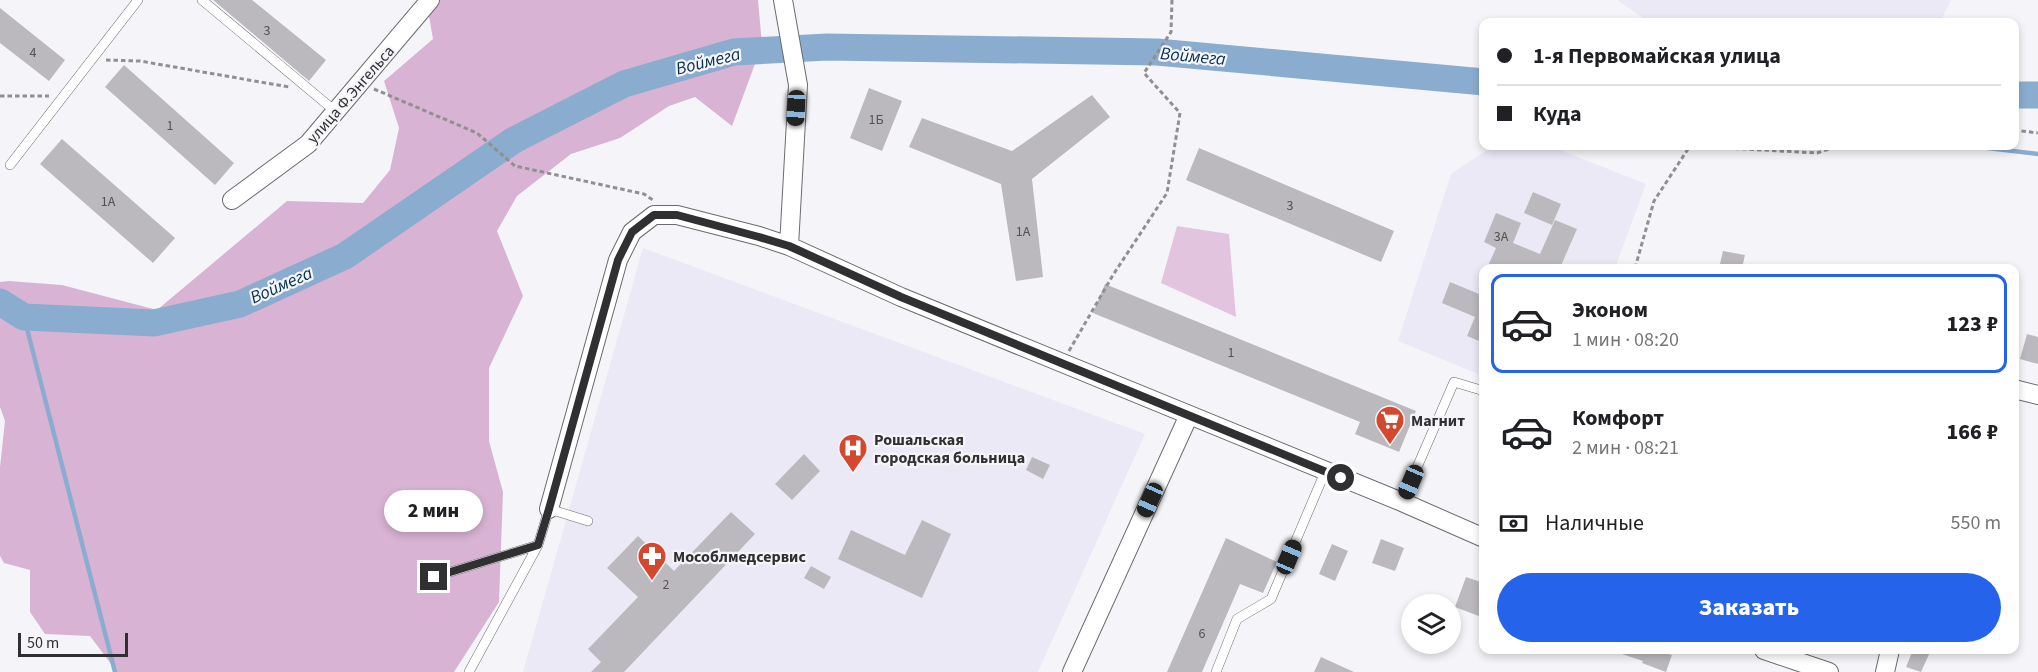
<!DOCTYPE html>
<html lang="ru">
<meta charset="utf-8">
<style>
:root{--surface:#fff;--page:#f6f6f6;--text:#202124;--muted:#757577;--line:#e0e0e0;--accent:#2563eb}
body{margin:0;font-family:"Source Sans 3",sans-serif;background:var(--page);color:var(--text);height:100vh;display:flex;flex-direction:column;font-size:22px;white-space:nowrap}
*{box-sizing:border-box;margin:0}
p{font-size:20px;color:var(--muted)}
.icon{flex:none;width:33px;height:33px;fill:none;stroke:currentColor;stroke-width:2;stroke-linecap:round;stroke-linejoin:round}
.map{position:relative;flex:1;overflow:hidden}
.panel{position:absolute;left:1479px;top:264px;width:540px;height:390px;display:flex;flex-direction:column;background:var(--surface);border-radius:12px;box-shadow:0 3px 9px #0003}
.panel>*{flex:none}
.banner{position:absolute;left:1479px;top:18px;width:540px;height:132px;border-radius:12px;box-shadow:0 3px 9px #0003;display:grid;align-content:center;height:132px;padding:0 18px;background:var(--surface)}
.buttons{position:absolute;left:1401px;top:594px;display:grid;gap:12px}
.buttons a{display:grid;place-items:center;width:60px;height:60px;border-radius:50%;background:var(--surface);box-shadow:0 3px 9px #0003;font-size:30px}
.scale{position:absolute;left:18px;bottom:15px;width:110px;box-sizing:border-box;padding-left:6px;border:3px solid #302f31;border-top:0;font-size:16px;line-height:21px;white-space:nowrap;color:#302f31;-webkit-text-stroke:4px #f5f5f9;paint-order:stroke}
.end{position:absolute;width:27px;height:27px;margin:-14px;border:8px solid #302f31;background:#fff;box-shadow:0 0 0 3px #fff}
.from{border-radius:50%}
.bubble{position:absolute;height:42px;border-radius:21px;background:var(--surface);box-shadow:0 3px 9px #0003;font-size:20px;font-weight:800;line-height:42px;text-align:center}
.car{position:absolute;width:18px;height:36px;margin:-18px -9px;border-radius:8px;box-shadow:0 0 4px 2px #0007;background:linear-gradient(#222 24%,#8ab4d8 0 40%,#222 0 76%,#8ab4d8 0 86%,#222 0)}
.banner b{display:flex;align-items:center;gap:21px;height:57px;font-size:22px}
.banner b+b{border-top:2px solid var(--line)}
.banner i{width:15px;height:15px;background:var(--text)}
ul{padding:10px 0 0;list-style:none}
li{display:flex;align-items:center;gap:18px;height:99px;margin:0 12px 9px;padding:0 6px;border:3px solid transparent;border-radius:12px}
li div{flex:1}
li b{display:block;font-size:22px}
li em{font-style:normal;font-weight:800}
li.current{border-color:var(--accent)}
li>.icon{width:54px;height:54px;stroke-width:1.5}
.pay{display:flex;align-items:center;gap:15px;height:66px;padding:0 18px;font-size:22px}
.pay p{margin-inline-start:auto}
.cta{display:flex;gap:12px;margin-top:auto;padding:12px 18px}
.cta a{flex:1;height:69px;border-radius:36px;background:var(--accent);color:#fff;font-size:24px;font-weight:800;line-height:69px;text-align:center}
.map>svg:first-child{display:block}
.built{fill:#eae9f5}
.green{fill:#e3c4df}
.forest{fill:#d9b3d4}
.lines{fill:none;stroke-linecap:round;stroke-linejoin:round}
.stream{stroke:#8aadcf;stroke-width:4.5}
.river{stroke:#8aadcf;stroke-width:27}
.building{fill:#bcb9be}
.lane-casing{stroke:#6b6b6f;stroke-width:10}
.street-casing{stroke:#6b6b6f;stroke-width:20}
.path{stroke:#908f92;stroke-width:3;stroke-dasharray:4.5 3;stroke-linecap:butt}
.lane{stroke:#fff;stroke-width:9}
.street{stroke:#fff;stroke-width:18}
.route{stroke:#302f31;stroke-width:8}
.labels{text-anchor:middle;stroke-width:4.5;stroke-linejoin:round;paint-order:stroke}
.number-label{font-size:14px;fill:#535254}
.street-label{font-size:16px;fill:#302f31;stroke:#f5f5f9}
.poi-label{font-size:16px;font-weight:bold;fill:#302f31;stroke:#f5f5f9;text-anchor:start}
.water-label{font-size:18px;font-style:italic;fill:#053050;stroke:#f5f5f9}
</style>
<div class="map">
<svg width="2038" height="672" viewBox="0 0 2038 672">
<rect width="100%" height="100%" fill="#f5f5f9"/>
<path class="built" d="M1617 0H1951L1940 22H1649Z
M1493 146H1550L1646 184 1615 268H1484L1483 376 1398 341 1451 174Z
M643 248 1145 434 1038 672H523Z"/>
<path class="green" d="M1177 226 1229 234 1236 317 1161 283Z"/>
<path class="forest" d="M422 0H758L762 45 732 126 695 97 669 106 620 138 571 154 517 196 497 231 523 296 489 368V441L503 492 499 602 454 672H117L90 636 45 634 30 612V570L4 563 0 556V467L5 421 0 407V282L9 281 62 285 157 310 287 201 363 203 390 170 399 128 384 81 433 39 427 5Z"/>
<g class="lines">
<path class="stream" d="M1971 146 2038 154
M24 317 115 672"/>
<path class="river" d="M2014 95H2038
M0 302 24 317 154 323 240 304 345 256 514 140 624 84 734 52 827 47 1157 52 1484 82"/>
</g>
<path class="building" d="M213 0H252L326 60 309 81Z
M0 8 65 60 49 81 0 43Z
M124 65 234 163 215 185 105 87Z
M869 88 902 101 882 151 850 138Z
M1092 95 1110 117 1032 179 1043 277 1016 281 1001 184 909 147 922 118 1012 151Z
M62 139 175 238 153 263 40 164Z
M1199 148 1394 231 1381 262 1186 180Z
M1533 192 1561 204 1552 225 1524 213Z
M1496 213 1521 223 1513 243 1540 254 1555 220 1577 229 1560 268H1487L1496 248 1484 242Z
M1723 251 1745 255 1742 268H1719Z
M1450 282 1484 296V343L1467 336 1475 317 1442 303Z
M1105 284 1416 411 1399 452 1355 434 1360 422 1093 313Z
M2027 334 2038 337V364L2020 359Z
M804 454 820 471 792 500 775 484Z
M1032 457 1050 465 1043 479 1026 470Z
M731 512 755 534 624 672H591L601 662 588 649 638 597 607 568 638 536 674 571Z
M922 520 951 534 922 598 838 559 851 530 905 555Z
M1226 538 1277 562 1263 593 1240 584 1202 672H1167Z
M1381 539 1404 548 1395 571 1372 563Z
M1332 544 1348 551 1335 581 1319 574Z
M811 566 831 577 824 589 804 578Z
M1466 577 1484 583V618L1455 607Z
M1616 650H1655L1672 655 1666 672 1642 663 1643 661 1616 652Z
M1913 650H1931L1921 672 1906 667Z
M1321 657 1354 672H1314Z"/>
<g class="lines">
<g class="lane-casing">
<path id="lane" d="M202 0 335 111
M10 165 138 0
M1402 502 1454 382 1484 391
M434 577 538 545
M469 672 538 545 549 509 588 521
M1216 672 1237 619 1271 599 1325 472"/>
</g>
<g class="street-casing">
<path id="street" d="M783 0 798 85 789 246
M232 200 308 144 430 0
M2014 389 2038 395
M549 509 618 260 632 232 654 215H677L759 236 789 246 901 297 1402 502 1484 538
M1764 650 1829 672
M1072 672 1189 415
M1885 672 1890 650"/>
</g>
<path class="path" d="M106 60 140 61 289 87
M374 89 477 133 515 166 644 194 653 200
M0 96H49
M2014 130 2038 133
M1635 268 1654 201 1690 146 1817 153 1838 146
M1069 351 1113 275 1167 193 1180 113 1144 73 1171 32 1172 0"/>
<use href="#lane" class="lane"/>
<use href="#street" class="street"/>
</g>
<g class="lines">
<path class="route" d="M434 577 538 545 549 509 618 260 632 232 654 215H677L759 237 789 246 901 297 1341 478"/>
</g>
<defs>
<g id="supermarket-pin" transform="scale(1.5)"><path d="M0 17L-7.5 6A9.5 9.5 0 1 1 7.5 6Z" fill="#d4482f" stroke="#f5f5f9"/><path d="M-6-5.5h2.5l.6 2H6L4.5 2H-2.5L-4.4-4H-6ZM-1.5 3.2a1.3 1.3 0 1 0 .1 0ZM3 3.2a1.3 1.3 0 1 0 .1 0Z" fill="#fff"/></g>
<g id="hospital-pin" transform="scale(1.5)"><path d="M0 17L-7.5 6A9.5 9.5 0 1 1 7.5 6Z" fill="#d4482f" stroke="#f5f5f9"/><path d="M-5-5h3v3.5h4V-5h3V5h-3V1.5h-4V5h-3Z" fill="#fff"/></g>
<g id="pharmacy-pin" transform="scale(1.5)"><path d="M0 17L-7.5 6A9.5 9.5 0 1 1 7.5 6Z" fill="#d4482f" stroke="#f5f5f9"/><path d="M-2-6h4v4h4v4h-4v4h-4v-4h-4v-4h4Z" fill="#fff"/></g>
</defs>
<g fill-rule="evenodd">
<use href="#supermarket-pin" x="1390" y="420"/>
<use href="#hospital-pin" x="853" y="448"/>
<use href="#pharmacy-pin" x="652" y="556"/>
</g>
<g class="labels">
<g class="number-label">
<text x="267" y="35">3</text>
<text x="33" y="57">4</text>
<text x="876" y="124">1Б</text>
<text x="170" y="130">1</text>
<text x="108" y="206">1А</text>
<text x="1290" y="210">3</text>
<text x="1023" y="236">1А</text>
<text x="1501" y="241">3А</text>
<text x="1231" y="357">1</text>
<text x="666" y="589">2</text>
<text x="1202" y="638">6</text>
</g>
<g class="street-label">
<text transform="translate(350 94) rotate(-49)" y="6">улица Ф.Энгельса</text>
</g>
<g class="poi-label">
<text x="1411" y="426">Магнит</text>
<text x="874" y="445">Рошальская<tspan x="874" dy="18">городская больница</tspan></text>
<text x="673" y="562">Мособлмедсервис</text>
</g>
<g class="water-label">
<text transform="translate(1193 56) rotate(5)" y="6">Воймега</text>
<text transform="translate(708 61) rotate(-14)" y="6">Воймега</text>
<text transform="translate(281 285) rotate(-24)" y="6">Воймега</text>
</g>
</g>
</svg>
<div class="buttons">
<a><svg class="icon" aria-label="layers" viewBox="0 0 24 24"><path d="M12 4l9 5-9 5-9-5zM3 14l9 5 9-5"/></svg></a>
</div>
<div class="scale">50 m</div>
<i class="end from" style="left:1341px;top:478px"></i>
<i class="end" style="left:434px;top:577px"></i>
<div class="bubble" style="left:384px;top:490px;width:99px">2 мин</div>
<i class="car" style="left:796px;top:108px;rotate:183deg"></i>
<i class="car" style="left:1411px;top:482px;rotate:203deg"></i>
<i class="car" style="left:1150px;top:500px;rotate:204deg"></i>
<i class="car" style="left:1289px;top:557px;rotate:23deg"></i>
<div class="banner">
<b><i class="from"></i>1-я Первомайская улица</b>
<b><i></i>Куда</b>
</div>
<section class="panel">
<ul>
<li class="current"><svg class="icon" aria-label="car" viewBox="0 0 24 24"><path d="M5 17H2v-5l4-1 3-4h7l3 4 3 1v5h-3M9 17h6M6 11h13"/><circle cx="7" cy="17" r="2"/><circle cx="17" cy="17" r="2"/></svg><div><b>Эконом</b><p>1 мин · 08:20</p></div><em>123 ₽</em></li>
<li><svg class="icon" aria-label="car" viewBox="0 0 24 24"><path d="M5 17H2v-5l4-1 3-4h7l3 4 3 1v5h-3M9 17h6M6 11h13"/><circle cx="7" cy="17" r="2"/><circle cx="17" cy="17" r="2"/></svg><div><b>Комфорт</b><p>2 мин · 08:21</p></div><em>166 ₽</em></li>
</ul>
<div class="pay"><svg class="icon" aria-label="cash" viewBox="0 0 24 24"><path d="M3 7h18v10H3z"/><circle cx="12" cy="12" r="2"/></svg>Наличные<p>550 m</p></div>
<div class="cta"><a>Заказать</a></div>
</section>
</div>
